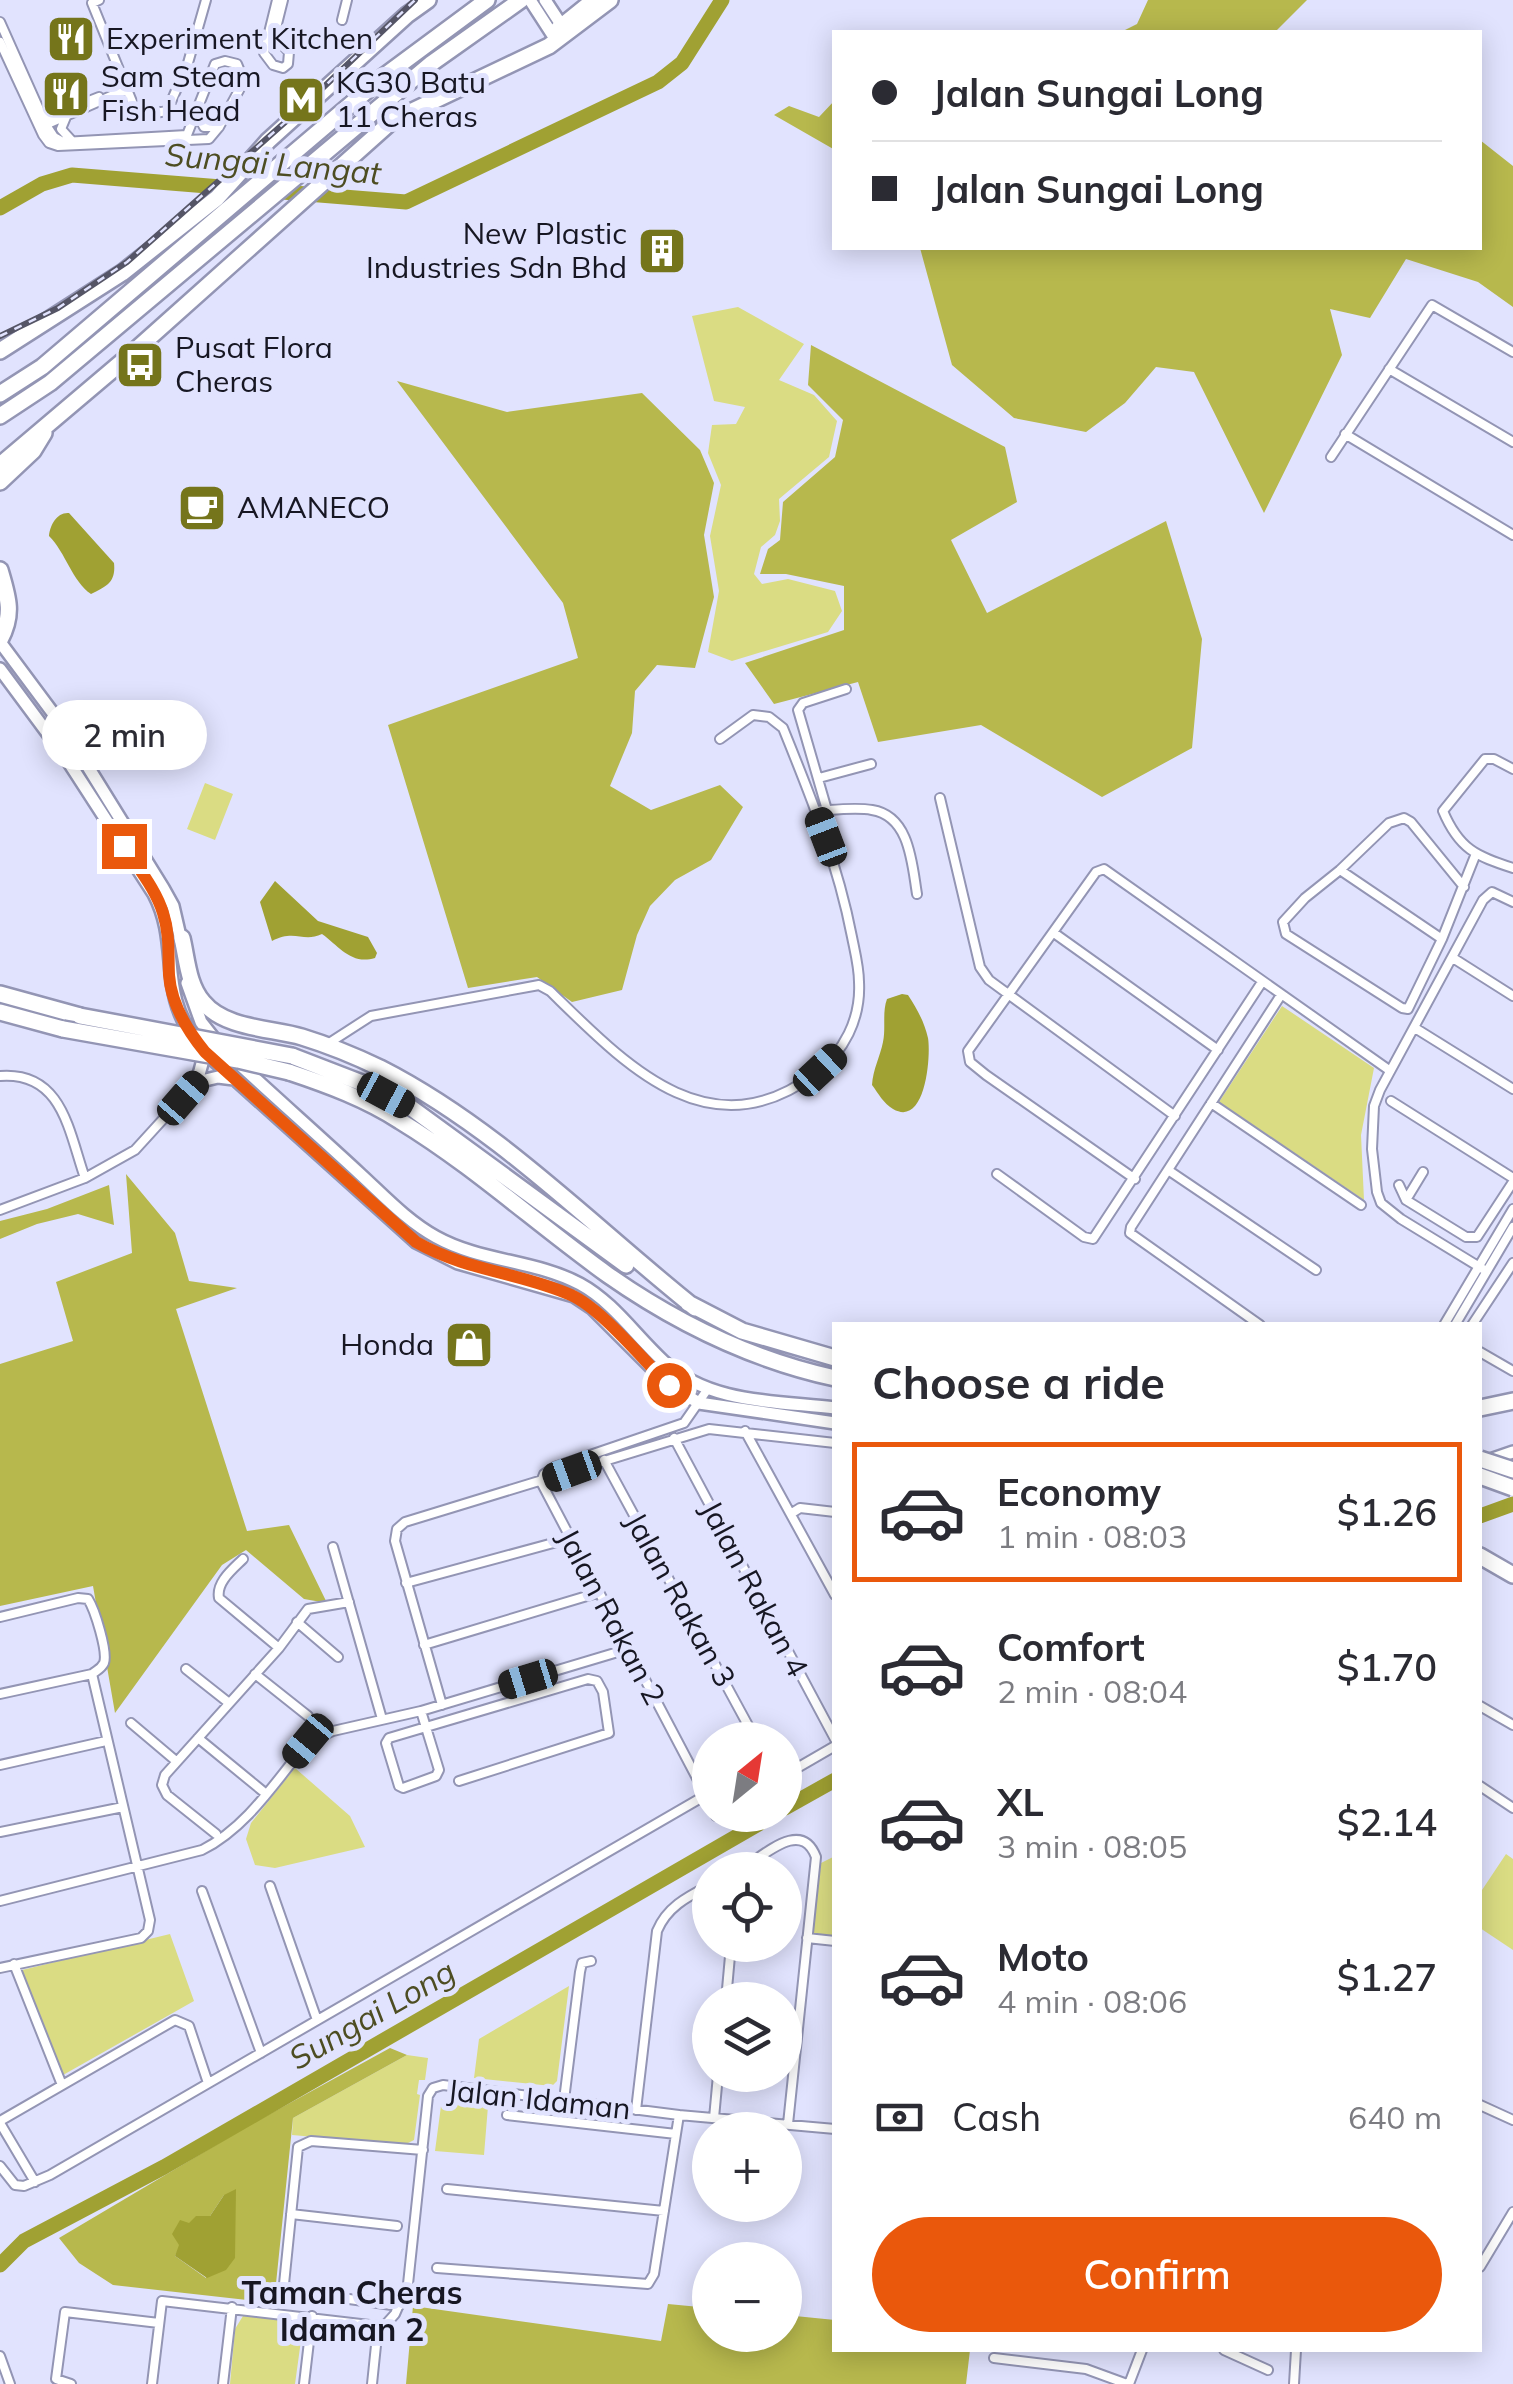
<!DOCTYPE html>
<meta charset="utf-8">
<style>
:root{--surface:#fff;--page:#f2f2f3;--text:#2b2b33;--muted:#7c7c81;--line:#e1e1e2;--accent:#ea580c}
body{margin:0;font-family:Mulish,sans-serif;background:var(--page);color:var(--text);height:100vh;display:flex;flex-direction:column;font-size:38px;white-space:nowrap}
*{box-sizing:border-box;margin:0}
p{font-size:32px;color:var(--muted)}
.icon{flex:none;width:55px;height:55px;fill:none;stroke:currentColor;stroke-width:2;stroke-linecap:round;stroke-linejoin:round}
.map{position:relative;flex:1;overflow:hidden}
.side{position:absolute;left:832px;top:1322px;width:650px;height:1030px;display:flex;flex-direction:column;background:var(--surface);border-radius:0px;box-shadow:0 5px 25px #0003}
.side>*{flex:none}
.guide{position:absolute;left:832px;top:30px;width:650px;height:220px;border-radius:0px;box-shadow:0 5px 25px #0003;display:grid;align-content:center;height:220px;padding:0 40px;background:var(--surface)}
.needle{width:65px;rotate:30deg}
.fabs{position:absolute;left:692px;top:1722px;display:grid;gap:20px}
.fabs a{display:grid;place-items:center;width:110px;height:110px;border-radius:50%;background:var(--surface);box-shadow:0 5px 25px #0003;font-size:50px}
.end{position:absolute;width:45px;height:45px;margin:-22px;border:12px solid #ea580c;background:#fff;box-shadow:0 0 0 5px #fff}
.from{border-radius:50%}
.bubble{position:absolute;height:70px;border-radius:35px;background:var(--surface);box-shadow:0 5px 25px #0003;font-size:32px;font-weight:600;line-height:70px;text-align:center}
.car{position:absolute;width:30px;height:60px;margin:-30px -15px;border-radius:12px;box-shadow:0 0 8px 2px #0007;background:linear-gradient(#222 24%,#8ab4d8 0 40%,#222 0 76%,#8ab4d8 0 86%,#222 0)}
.guide b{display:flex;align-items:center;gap:35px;height:95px;font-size:38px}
.guide b+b{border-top:2px solid var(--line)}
.guide i{width:25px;height:25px;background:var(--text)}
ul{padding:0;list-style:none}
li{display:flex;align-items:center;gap:30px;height:140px;margin:0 20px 15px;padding:0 20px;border:5px solid transparent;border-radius:0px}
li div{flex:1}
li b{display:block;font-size:38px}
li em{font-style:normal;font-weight:600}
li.active{border-color:var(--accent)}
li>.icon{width:90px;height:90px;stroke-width:1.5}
h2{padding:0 40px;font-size:45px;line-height:120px}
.pay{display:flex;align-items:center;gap:25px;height:110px;padding:0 40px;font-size:38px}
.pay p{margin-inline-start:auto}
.action{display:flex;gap:20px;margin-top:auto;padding:20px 40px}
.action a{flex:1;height:115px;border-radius:60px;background:var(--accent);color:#fff;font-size:40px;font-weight:600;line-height:115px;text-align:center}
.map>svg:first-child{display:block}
.green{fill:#dadc83}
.forest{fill:#b7b84d;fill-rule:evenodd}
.water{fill:#a0a133}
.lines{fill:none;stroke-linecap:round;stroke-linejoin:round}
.river{stroke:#a0a133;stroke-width:15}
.street-casing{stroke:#9395b4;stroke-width:12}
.secondary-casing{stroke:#9395b4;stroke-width:16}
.highway-casing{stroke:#9395b4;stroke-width:20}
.street{stroke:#fff;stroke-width:8}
.secondary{stroke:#fff;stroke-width:11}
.highway{stroke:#fff;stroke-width:15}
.rail-casing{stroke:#556;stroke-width:6}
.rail{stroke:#e1e3fe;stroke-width:2.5;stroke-dasharray:8;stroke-linecap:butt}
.highway-bridge-casing{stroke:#9395b4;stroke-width:20;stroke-linecap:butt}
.highway-bridge{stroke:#fff;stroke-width:15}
.route{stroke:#ea580c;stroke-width:12}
.labels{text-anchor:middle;stroke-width:10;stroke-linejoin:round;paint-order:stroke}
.poi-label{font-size:30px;fill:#171723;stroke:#e1e3fe;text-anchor:start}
.street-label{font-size:30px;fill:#171723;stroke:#e1e3fe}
.water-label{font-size:32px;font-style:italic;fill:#4d4d22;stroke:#e1e3fe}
.neighbourhood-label{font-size:32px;font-weight:bold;fill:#171723;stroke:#e1e3fe}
</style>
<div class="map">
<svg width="1513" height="2384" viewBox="0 0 1513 2384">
<rect width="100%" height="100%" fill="#e1e3fe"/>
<path class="green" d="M738 307 804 344 779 380 814 395 837 421 829 457 779 499 780 521 775 535 761 547 754 574 762 584 788 579 835 591 842 611 828 632 732 661 708 652 719 591 710 536 721 485 708 453 712 425 736 424 745 407 714 401 692 316Z
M205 783 233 794 215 840 187 829Z
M1282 1006 1374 1068 1361 1135 1364 1200 1219 1102Z
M295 1768 350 1816 365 1847 275 1868 255 1865 246 1839 251 1823Z
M1506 1854 1513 1859V1950L1480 1928V1893Z
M835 1856V1938L812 1936 821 1863Z
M170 1934 194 2001 63 2075 22 1970Z
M569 1986 557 2081 552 2086 474 2078 479 2039Z
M407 2055 428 2058 425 2080H419L417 2094 420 2095 414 2140 404 2145 292 2135 293 2118Z
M447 2102 488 2106 484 2155 435 2151 441 2106Z
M243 2316C262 2318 292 2315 302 2333L295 2384H230L235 2329Z"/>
<path class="forest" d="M1148 0H1307L1275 32H1121L1137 24Z
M835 100V150L774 115 789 106 819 117Z
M1480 140 1513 166V307L1478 282 1406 259 1370 318 1330 309 1342 355 1264 513 1194 372 1156 367 1125 403 1086 432 1014 418 952 365 920 248H1480Z
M811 345 1005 447 1017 502 951 540 987 613 1166 521 1202 639 1192 748 1102 797 981 725 878 742 858 682 774 704 745 663 844 630V586L786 574H760L768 549 780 540 783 502 835 457 843 420 808 385Z
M397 381 507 412 642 393 700 450 714 483 704 535 714 597 695 668 657 665 635 691 632 733 610 786 651 810 720 785 743 807 711 860 675 880 650 906 637 935 622 990 572 1002 537 977 468 988 388 725 578 658 563 603Z
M126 1174 175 1233 189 1281 237 1288 176 1309 247 1531 289 1525 327 1603 304 1599 246 1550 222 1565 115 1713 93 1586 0 1606V1364L73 1341 56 1282 132 1253Z
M109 1185 114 1225 78 1214 37 1224 0 1239V1221L47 1209Z
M390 2048 407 2055 293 2118 274 2303 113 2285 79 2263 59 2238 248 2126ZM224 2195 206 2278 175 2256 196 2217 210 2216Z
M668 2304 710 2308V2335H785V2315L835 2320V2350H970L966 2384H406L413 2306 661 2341Z"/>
<path class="water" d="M69 513 114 563C116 582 107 586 91 594 72 581 66 553 49 536 50 525 57 512 69 513Z
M275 881 318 921 368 937 377 953 375 958C351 965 340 947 322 934 303 943 295 929 272 941L260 902Z
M902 994 908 995C917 1009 924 1021 928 1038 931 1055 926 1128 893 1109 884 1104 878 1093 872 1085 873 1069 880 1057 883 1042 886 1028 882 1012 887 999Z
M236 2189 235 2258 226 2270 207 2278 175 2256 179 2245 172 2234 180 2220 189 2223 196 2216H210L224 2195Z"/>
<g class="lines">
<path class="river" d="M0 208 42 184 72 175 406 202 658 82 682 63 722 0
M1480 1516 1513 1504
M785 1808 835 1780
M0 2265 24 2241 164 2167 774 1815"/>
<g class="street-casing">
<path id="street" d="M99 0 92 3 135 109 143 115 167 111 188 63 206 0
M277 0 264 53 273 65 283 68 288 64 289 52 274 36 283 0
M342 20 347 0
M0 22 46 125 54 137 63 142 187 135 215 64 225 61 237 64 244 81 219 127 209 139 58 146 49 143 43 135 0 42
M197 114 204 127H219
M66 117 61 129 72 141
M43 119 99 97
M45 125 127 89
M1389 369 1513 442
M1345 434 1513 535
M1331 457 1432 305 1513 352
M1513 769 1494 759H1485L1443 811C1459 849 1476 856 1513 868
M819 778 871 764
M940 798 980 967 989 980 1175 1116
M827 810 798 710 803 703 846 689
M816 811C834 810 855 807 872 810 910 816 912 864 917 894
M1340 870 1389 823 1404 818 1411 822 1464 887
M1054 933 1218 1050
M1442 939 1340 870 1305 898 1283 922 1286 934 1402 1008 1408 1009 1442 939 1475 856
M1453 958 1513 996
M1415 1028 1513 1089
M326 1045 371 1016 539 985 550 991C624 1063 708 1154 815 1074 844 1052 861 1019 859 982 859 967 855 952 852 937 838 864 811 797 783 728L769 717 753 715 720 739
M0 1076C63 1071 69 1133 85 1178L135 1150 197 1082
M1391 1101 1513 1178
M1211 1103 1361 1205
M1168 1170 1316 1270
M1423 1172 1406 1200 1466 1237H1477L1513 1182
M997 1174 1084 1237 1093 1239 1262 982
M1135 1179 986 1075 970 1062 968 1051 1096 872 1104 869 1389 1070
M1399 1185 1406 1200
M0 1210 85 1178
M1486 1271 1401 1219 1381 1203 1377 1192 1372 1149 1374 1106 1380 1090 1483 900 1492 892 1513 902
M1260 1325 1130 1233 1131 1227 1281 995
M1444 1325 1513 1209
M1455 1325 1513 1227
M1472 1325 1513 1263
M1480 1352 1513 1371
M745 1431 835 1595
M674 1438 835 1739
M604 1460 756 1740
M541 1482 710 1803
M541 1482 544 1474 555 1467 684 1423 707 1390
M792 1513 800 1508 835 1512
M333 1547 382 1719
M243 1559C233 1569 216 1582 219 1598L279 1648
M406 1583 568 1539
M0 1617 78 1598 88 1599C95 1610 108 1652 104 1663 101 1669 97 1670 92 1674L0 1694
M297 1622 338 1657
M424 1645 597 1593
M186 1669 229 1703
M255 1674 308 1716
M442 1705 395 1541 397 1529 405 1522 709 1429 835 1443
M1480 1706 1513 1725
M421 1711 439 1770 436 1776 403 1788 399 1786 386 1743 389 1738 588 1679 597 1681 603 1692 609 1733 459 1781
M131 1723 176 1761
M198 1738 265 1793
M0 1765 106 1741
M785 1775 835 1746
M1480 1786 1513 1808
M716 1815V1816
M0 1832 123 1807
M216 1834 167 1795 162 1785 165 1775 279 1648 308 1609 349 1602
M740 1870C764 1856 801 1818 816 1857L788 2124
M270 1886 317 2020
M202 1891 261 2053
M0 1901 202 1850C248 1827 277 1779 309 1741L333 1731 421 1711 628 1649
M807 1938 835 1941
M14 1964 62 2085
M0 1968 141 1938 148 1931 150 1920 92 1674
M726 2000 731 1945
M564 2100 580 1972 582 1963 591 1961
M1480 2105 1513 2120
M636 2110 657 1931C667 1907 687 1897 710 1885
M507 2115 676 2134
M714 2118 718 2075
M0 2121 175 2020 189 2026 208 2083
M0 2123 35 2182
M0 2166 15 2185 24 2186 50 2175 706 1795
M447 2189 664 2211
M291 2214 397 2226
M1480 2267 1513 2212
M437 2268 648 2284 654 2274 679 2115
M399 2306 292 2291 284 2284 298 2147 311 2141 423 2150
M1224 2350 1268 2370
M0 2356 10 2384
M994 2358 1086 2369 1127 2384
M71 2384 56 2379 65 2312 159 2323
M152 2384 162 2301 378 2326 386 2324 395 2314 408 2284 428 2096 433 2088 443 2085 679 2115 835 2129
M223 2384 232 2307
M304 2384 312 2316
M372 2384 378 2326
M1129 2384 1142 2350
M1294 2384 1296 2350"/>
</g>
<g class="secondary-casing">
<path id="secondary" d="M530 0 552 34
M545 0 562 26
M0 642 64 728 163 888 173 906 182 945
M0 669 66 758 154 894C181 945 157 991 196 1041
M187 983 201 1022 219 1045
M208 1055 416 1242 458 1263 574 1296 592 1308 669 1385 699 1403 835 1423
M236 1061C277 1099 319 1136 360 1174 384 1196 407 1221 436 1237 481 1262 535 1260 580 1284 613 1302 635 1335 663 1361 709 1404 776 1401 835 1408
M197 1082 218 1077 234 1079
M197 1082 205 1052
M1484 1462 1513 1452"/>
</g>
<g class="highway-casing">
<path id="highway" d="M558 29 594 0
M385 124 549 46 610 0
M0 351 122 273 217 198 268 141 407 15 428 0
M0 394 42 367 383 77 487 0
M0 416 50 383 432 63 521 0
M0 465 130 355 392 121
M0 482 33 451 44 433
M0 570C8 597 14 614 0 640
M182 938C187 959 188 985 203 1002 225 1029 271 1028 302 1037 328 1045 355 1056 380 1068 498 1128 592 1226 695 1308
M0 994 80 1016
M0 1012 63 1029
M292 1056 362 1083 410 1107 626 1265
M289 1072C328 1085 366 1099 400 1121 474 1166 538 1225 608 1275 678 1324 752 1360 835 1378
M688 1303 742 1331 835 1358
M1480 1408 1513 1401
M1480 1556 1513 1575"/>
</g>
<use href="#street" class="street"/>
<use href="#secondary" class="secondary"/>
<use href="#highway" class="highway"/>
<g class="rail-casing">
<path id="rail" d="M0 336 58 308 127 262 309 101 415 0"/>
</g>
<use href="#rail" class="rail"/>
<g class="highway-bridge-casing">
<path id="highway-bridge" d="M80 1016 292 1056
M63 1029 238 1060 289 1072
M1480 1459 1513 1470
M1480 1476 1513 1488"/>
</g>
<use href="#highway-bridge" class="highway-bridge"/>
</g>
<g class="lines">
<path class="route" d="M124 846C137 867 156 889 163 913 170 934 168 954 169 975 171 1004 187 1030 205 1052L416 1242C469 1272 519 1272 571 1295 602 1309 643 1360 669 1385"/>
</g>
<defs>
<g id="restaurant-square" transform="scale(2.5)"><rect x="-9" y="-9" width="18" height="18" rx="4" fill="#75751b" stroke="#e1e3fe"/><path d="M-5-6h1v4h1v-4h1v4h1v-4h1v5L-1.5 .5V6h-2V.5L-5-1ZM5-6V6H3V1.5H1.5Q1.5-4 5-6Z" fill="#fff"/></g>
<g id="metro-square" transform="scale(2.5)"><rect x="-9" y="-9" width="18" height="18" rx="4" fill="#75751b" stroke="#e1e3fe"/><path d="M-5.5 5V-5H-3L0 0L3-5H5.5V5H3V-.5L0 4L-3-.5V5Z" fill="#fff"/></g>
<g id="building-square" transform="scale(2.5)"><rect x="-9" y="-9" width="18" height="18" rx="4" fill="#75751b" stroke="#e1e3fe"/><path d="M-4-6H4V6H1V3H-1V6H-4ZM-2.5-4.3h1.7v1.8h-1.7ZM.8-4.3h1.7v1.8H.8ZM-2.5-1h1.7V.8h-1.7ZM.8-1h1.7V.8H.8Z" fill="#fff"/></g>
<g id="bus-square" transform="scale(2.5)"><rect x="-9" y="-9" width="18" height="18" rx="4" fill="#75751b" stroke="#e1e3fe"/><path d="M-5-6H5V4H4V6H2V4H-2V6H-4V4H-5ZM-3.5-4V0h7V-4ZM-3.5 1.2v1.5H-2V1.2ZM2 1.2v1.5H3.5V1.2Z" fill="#fff"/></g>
<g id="cafe-square" transform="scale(2.5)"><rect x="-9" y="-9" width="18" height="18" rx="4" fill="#75751b" stroke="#e1e3fe"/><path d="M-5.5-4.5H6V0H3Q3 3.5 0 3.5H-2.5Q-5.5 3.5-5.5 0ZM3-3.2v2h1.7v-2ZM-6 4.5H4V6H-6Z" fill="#fff"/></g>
<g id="shop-square" transform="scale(2.5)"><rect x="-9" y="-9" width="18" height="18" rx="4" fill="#75751b" stroke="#e1e3fe"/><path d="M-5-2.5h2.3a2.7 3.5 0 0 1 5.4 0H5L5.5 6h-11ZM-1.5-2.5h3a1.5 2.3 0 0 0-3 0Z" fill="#fff"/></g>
</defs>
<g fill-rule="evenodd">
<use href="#restaurant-square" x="71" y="39"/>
<use href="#restaurant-square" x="66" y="94"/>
<use href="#metro-square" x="301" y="100"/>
<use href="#building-square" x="662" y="251"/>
<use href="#bus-square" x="140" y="365"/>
<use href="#cafe-square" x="202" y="508"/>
<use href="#shop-square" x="469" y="1345"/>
</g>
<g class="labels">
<g class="poi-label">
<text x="106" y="49">Experiment Kitchen</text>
<text x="101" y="87">Sam Steam<tspan x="101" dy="34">Fish Head</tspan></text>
<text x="336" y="93">KG30 Batu<tspan x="336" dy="34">11 Cheras</tspan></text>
<text x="627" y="244" text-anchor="end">New Plastic<tspan x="627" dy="34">Industries Sdn Bhd</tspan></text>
<text x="175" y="358">Pusat Flora<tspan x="175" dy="34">Cheras</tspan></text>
<text x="237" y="518">AMANECO</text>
<text x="434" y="1355" text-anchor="end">Honda</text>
</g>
<g class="street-label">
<text transform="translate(754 1589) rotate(62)" y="10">Jalan Rakan 4</text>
<text transform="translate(680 1600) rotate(61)" y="10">Jalan Rakan 3</text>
<text transform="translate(611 1617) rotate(62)" y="10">Jalan Rakan 2</text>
<text transform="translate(539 2100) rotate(6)" y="10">Jalan Idaman</text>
</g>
<g class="water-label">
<text transform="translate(273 164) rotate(5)" y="11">Sungai Langat</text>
<text transform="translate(372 2015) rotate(-30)" y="11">Sungai Long</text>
</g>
<g class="neighbourhood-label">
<text x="352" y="2304">Taman Cheras<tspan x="352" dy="37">Idaman 2</tspan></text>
</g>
</g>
</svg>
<div class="fabs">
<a><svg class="needle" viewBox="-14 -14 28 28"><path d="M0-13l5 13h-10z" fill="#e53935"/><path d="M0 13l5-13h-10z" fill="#7c7c81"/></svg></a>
<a><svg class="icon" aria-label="locate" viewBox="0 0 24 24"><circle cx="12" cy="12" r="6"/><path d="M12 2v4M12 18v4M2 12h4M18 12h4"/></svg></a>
<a><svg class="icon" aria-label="layers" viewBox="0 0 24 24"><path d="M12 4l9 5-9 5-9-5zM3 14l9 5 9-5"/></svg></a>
<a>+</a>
<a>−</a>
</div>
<i class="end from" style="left:669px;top:1385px"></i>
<i class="end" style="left:124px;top:846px"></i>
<div class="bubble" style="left:42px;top:700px;width:165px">2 min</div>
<i class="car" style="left:826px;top:837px;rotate:339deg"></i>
<i class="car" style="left:820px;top:1070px;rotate:47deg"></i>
<i class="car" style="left:386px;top:1095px;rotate:118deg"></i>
<i class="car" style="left:183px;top:1098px;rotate:41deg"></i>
<i class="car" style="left:572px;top:1471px;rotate:250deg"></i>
<i class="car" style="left:528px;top:1679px;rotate:253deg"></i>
<i class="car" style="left:308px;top:1741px;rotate:220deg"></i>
<div class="guide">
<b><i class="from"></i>Jalan Sungai Long</b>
<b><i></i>Jalan Sungai Long</b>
</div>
<section class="side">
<h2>Choose a ride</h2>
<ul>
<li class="active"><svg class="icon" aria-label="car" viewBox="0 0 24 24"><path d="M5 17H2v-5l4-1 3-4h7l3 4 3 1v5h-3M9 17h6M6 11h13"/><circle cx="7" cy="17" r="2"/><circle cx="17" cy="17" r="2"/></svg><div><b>Economy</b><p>1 min · 08:03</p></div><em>$1.26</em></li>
<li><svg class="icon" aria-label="car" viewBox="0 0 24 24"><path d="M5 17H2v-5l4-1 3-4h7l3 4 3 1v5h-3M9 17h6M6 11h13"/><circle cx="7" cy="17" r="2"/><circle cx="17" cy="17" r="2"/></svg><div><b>Comfort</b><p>2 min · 08:04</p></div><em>$1.70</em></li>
<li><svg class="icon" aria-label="car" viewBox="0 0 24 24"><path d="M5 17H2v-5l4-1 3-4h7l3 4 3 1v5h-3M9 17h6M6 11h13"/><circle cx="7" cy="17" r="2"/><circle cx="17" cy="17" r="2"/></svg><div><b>XL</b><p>3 min · 08:05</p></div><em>$2.14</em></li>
<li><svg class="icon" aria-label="car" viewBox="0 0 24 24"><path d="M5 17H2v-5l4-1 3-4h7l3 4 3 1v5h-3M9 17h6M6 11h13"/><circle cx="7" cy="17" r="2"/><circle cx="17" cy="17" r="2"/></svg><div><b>Moto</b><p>4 min · 08:06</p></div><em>$1.27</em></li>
</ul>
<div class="pay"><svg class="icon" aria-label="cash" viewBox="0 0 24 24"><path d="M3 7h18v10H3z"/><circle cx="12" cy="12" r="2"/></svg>Cash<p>640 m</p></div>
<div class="action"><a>Confirm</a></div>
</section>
</div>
